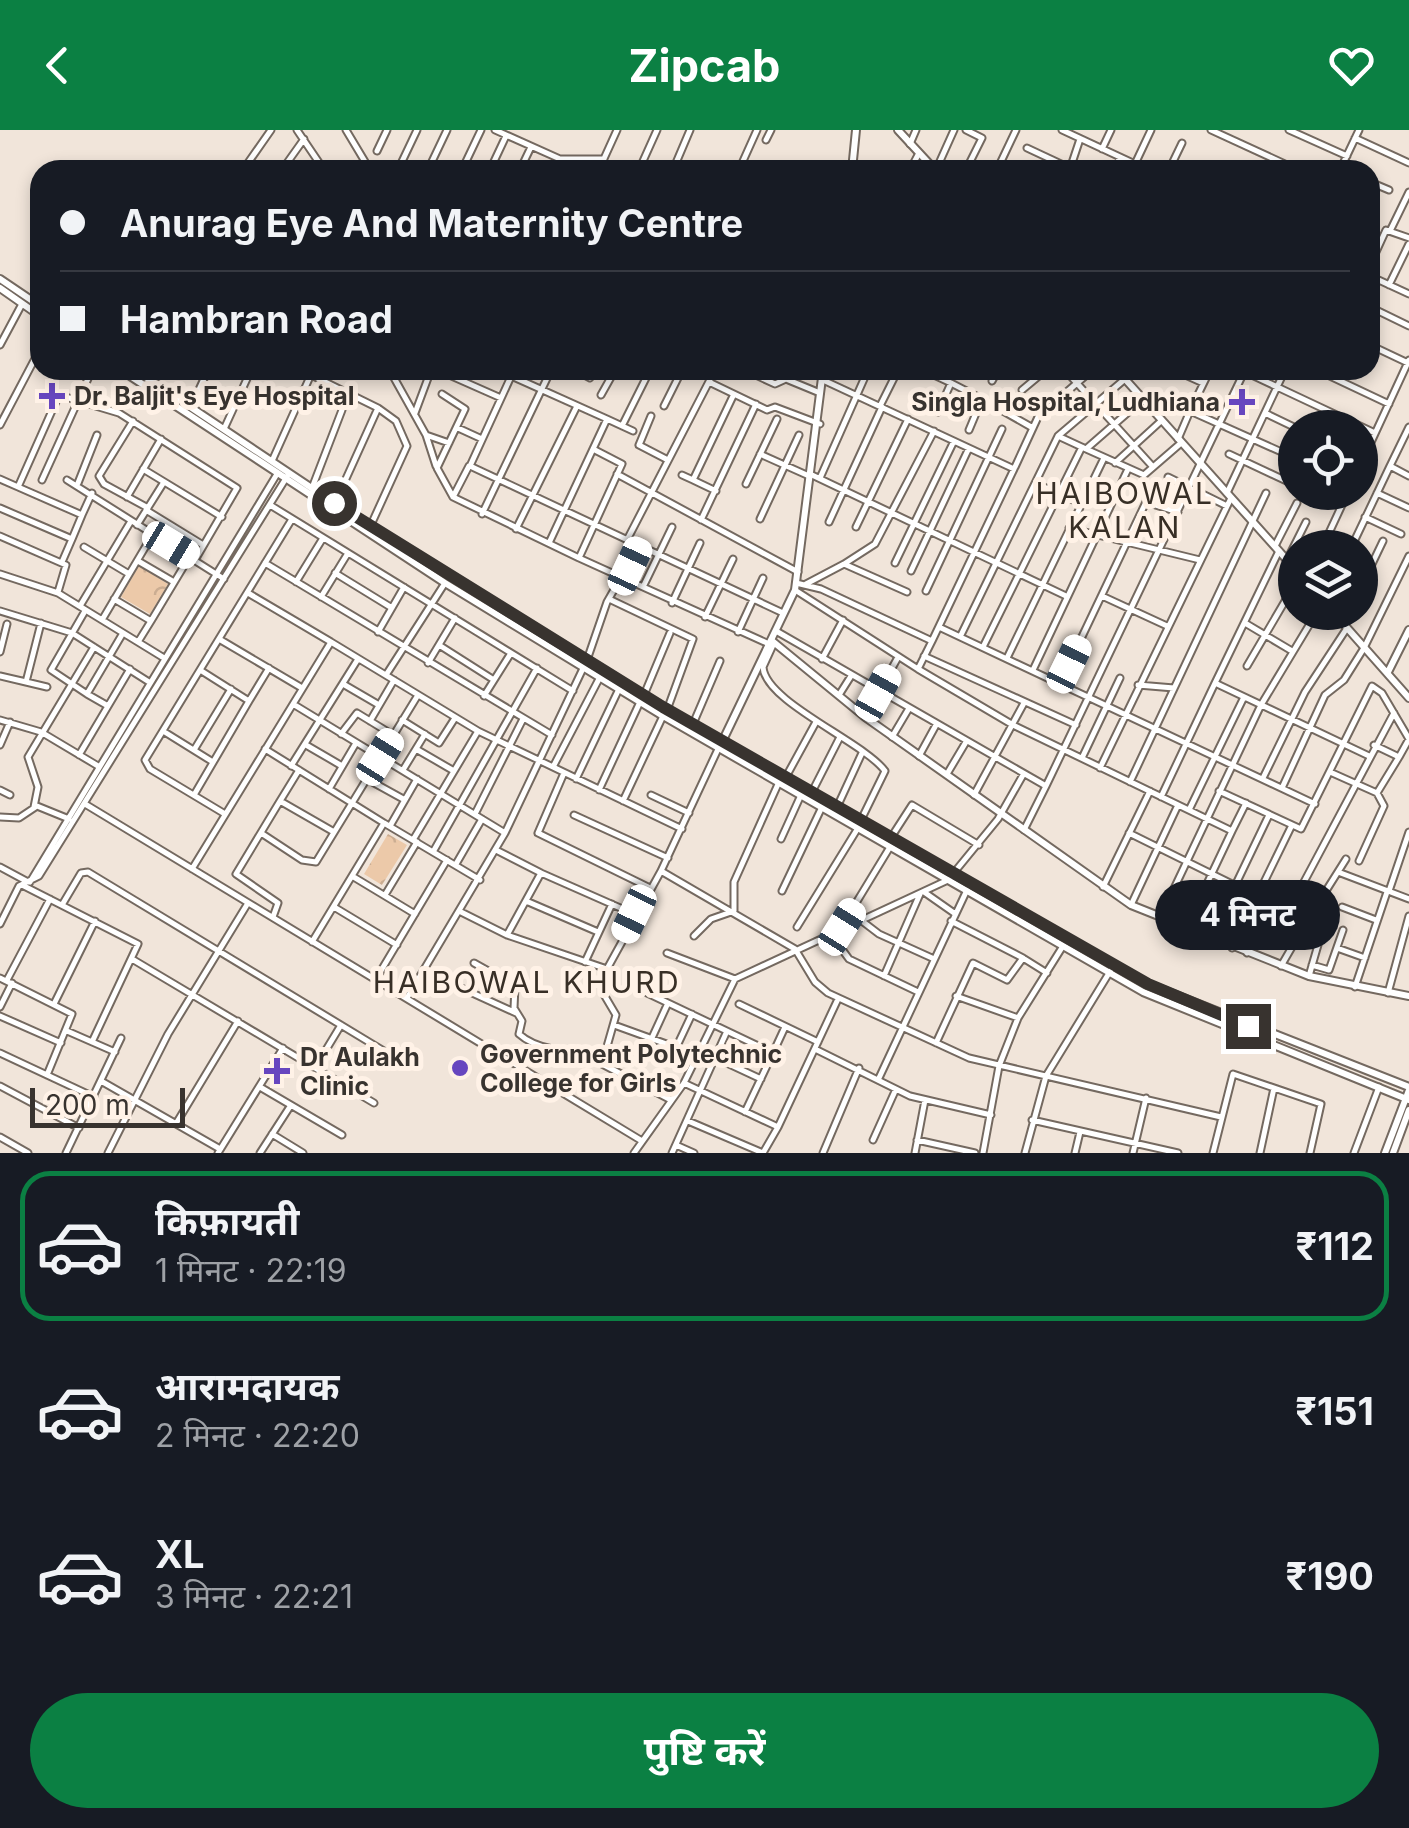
<!DOCTYPE html>
<html lang="hi">
<meta charset="utf-8">
<style>
:root{--surface:#171b24;--page:#20242c;--text:#f1f3f6;--muted:#9ea1a6;--line:#363941;--accent:#0b8043}
body{margin:0;font-family:Inter,"Noto Sans Devanagari",sans-serif;background:var(--page);color:var(--text);height:100vh;display:flex;flex-direction:column;font-size:38px;white-space:nowrap}
*{box-sizing:border-box;margin:0}
p{font-size:32px;color:var(--muted)}
.icon{flex:none;width:55px;height:55px;fill:none;stroke:currentColor;stroke-width:2;stroke-linecap:round;stroke-linejoin:round}
.map{position:relative;height:1023px;overflow:hidden}
.panel{display:flex;flex-direction:column;background:var(--surface);flex:1}
.panel>*{flex:none}
.top-card{position:absolute;left:30px;top:30px;width:1350px;height:220px;border-radius:30px;box-shadow:0 5px 15px #0003;display:grid;align-content:center;height:220px;padding:0 30px;background:var(--surface)}
.tools{position:absolute;left:1278px;top:280px;display:grid;gap:20px}
.tools a{display:grid;place-items:center;width:100px;height:100px;border-radius:50%;background:var(--surface);box-shadow:0 5px 15px #0003;font-size:50px}
.scale{position:absolute;left:30px;bottom:25px;width:155px;box-sizing:border-box;padding-left:10px;border:5px solid #38332f;border-top:0;font-size:28px;line-height:35px;white-space:nowrap;color:#38332f;-webkit-text-stroke:8px #fff2e7;paint-order:stroke}
.end{position:absolute;width:45px;height:45px;margin:-22px;border:12px solid #38332f;background:#fff;box-shadow:0 0 0 5px #fff}
.from{border-radius:50%}
.bubble{position:absolute;height:70px;border-radius:35px;background:var(--surface);box-shadow:0 5px 15px #0003;font-size:32px;font-weight:700;line-height:70px;text-align:center}
.car{position:absolute;width:30px;height:60px;margin:-30px -15px;border-radius:12px;box-shadow:0 0 8px 2px #0007;background:linear-gradient(#fff 24%,#345 0 40%,#fff 0 76%,#345 0 86%,#fff 0)}
.top-card b{display:flex;align-items:center;gap:35px;height:95px;font-size:38px}
.top-card b+b{border-top:2px solid var(--line)}
.top-card i{width:25px;height:25px;background:var(--text)}
ul{padding:18px 0 0;list-style:none}
li{display:flex;align-items:center;gap:30px;height:150px;margin:0 20px 15px;padding:0 10px;border:5px solid transparent;border-radius:30px}
li div{flex:1}
li b{display:block;font-size:38px}
li em{font-style:normal;font-weight:700}
li.active{border-color:var(--accent)}
li>.icon{width:90px;height:90px;stroke-width:1.5}
.button{display:flex;gap:20px;margin-top:auto;padding:20px 30px}
.button a{flex:1;height:115px;border-radius:60px;background:var(--accent);color:#fff;font-size:40px;font-weight:700;line-height:115px;text-align:center}
header{display:flex;justify-content:space-between;align-items:center;height:130px;padding:0 30px;background:var(--accent);color:#fff;font-size:45px;font-weight:700}
.map>svg:first-child{display:block}
.park{fill:url(#park-crowns)}
.lines{fill:none;stroke-linecap:round;stroke-linejoin:round}
.street-casing{stroke:#746960;stroke-width:9}
.secondary-casing{stroke:#746960;stroke-width:10}
.street{stroke:#fff;stroke-width:5}
.secondary{stroke:#fff;stroke-width:6}
.route{stroke:#38332f;stroke-width:12}
.poi-dot{fill:#6746bf;stroke:#fff2e7;stroke-width:4}
.labels{text-anchor:middle;stroke-width:10;stroke-linejoin:round;paint-order:stroke}
.poi-label{font-size:25px;font-weight:bold;fill:#38332f;stroke:#fff2e7;text-anchor:start}
.quarter-label{font-size:30px;letter-spacing:2.5px;fill:#382f26;stroke:#fff2e7}
</style>
<header><svg class="icon" aria-label="back" viewBox="0 0 24 24"><path d="M15 5l-7 7 7 7"/></svg>Zipcab<svg class="icon" aria-label="heart" viewBox="0 0 24 24"><path d="M12 20l-8-8c-3-5 5-10 8-4 3-6 11-1 8 4z"/></svg></header>
<div class="map">
<svg width="1409" height="1023" viewBox="0 0 1409 1023">
<defs>
<pattern id="park-crowns" width="20" height="18" patternUnits="userSpaceOnUse" patternTransform="scale(2.5)"><rect width="20" height="18" fill="#ecc9a9"/><path d="M2 6a3 3 0 1 1 6 0M12 15a3 3 0 1 1 6 0" fill="none" stroke="#cbad92"/></pattern>
</defs>
<rect width="100%" height="100%" fill="#f1e5da"/>
<path class="park" d="M139 436 168 454 150 484 121 467Z
M388 704 407 715 382 755 364 744Z"/>
<g class="lines">
<g class="street-casing">
<path id="street" d="M297 0 324 40
M346 0 370 40
M495 0 560 29H604
M966 0 982 8 966 40
M1062 0 1148 40
M1211 0 1298 40
M1289 0 1347 26
M1355 8 1409 33
M766 10 771 0
M910 14 916 0
M1027 18 1074 40
M1102 19 1111 0
M377 21 387 0
M249 33 264 40
M1135 34 1151 0
M852 35 862 40
M1070 39 1080 9
M243 40 271 0
M282 40 304 9
M398 40 417 0
M428 40 447 0
M462 40 481 0
M490 40 506 6
M520 40 531 17
M604 40 602 33 617 0
M639 40 657 0
M673 40 690 0
M739 40 757 0
M767 40H782
M910 40 919 23
M936 40 954 0
M997 40 1016 0
M1114 40 1120 27
M1169 40 1182 13
M1212 40H1224
M1340 40 1359 0
M1370 52 1389 60
M1370 74H1372
M1391 99 1409 62
M1370 135 1386 100 1409 108
M1370 146 1409 164
M1389 155 1409 114
M1370 177 1409 196
M0 215 22 174
M1370 215 1408 233
M396 240 393 246 426 305 449 313
M498 240 607 289 549 413
M514 240 470 336 783 483
M575 240 590 248
M745 240 775 254 786 249 820 263
M881 240 895 246
M923 240 951 253
M1065 240 1153 337
M1174 240 1203 253
M1241 240 1375 303
M1317 240 1389 274
M311 245 378 278 335 373
M449 245 501 268
M1125 249 1058 306 1086 319 1141 271
M823 250 1014 339 932 511
M992 251 998 240
M153 252 158 240
M709 252 767 280 775 277 820 294
M1022 260 1046 240
M442 264 465 279 437 338 453 367 469 336
M601 265 615 240
M664 276 682 240
M880 276 898 240
M191 277 208 240
M1190 281 1210 240
M938 282 951 253 982 269
M415 283 431 240
M1265 283 1296 298
M651 286 639 315 666 329
M607 289 633 301
M133 291 99 346 104 354 148 378
M0 295 40 219
M622 296 650 240
M1409 297 1390 336 1409 346
M458 298 482 309
M224 299 251 240
M969 300 982 269 1033 298
M426 305 436 336
M1178 309 1190 281 1295 328
M593 319 622 334 579 428 769 514
M1086 319 1144 345 1181 313
M760 324 809 346
M1229 324 1295 355
M272 331 313 240
M1115 333 1161 291
M1360 336 1409 230
M1015 337 1038 287 1092 240
M143 339 222 387
M617 344 798 442
M682 345 693 350 734 264
M812 345 1066 466
M1168 347 1227 376
M820 348 868 240
M0 349 18 357 59 265 119 283 237 358 195 430
M42 350 92 240
M67 350 224 449
M693 350 716 361
M78 353 97 305
M1035 353 1082 374
M746 354 777 289
M18 357 82 385 92 363
M312 358 342 280
M1312 362 1341 376
M1227 363 1285 240
M1377 363 1409 378
M127 367 161 309
M453 367 579 428
M270 375 573 561
M0 378 72 409 82 385
M146 380 203 415
M482 384 551 240
M1365 387 1401 404
M760 389 799 305
M701 390 756 274
M829 392 882 277
M137 395 164 352
M370 397 407 316 396 291 378 278
M856 397 908 289
M1069 398 1200 430
M516 399 577 276
M0 406 66 435 58 462
M627 410 715 240
M1275 416 1297 373
M84 417 129 444
M1322 418 1348 362
M1351 418 1390 336
M1287 430 1306 392
M138 431 174 452
M62 432 72 409
M265 433 552 605
M895 433 954 311
M844 434 875 414 934 301
M911 441 969 318
M335 443 392 478
M0 444 58 463 164 528
M296 452 323 408
M796 453 821 459 932 511 918 539 1013 595 1232 701 1186 798
M806 454 844 434 907 462
M643 457 672 397
M1360 459 1383 411
M795 460 918 539
M926 461 1002 299
M1102 466 1167 496
M321 467 348 423
M114 469 151 491 190 426
M609 469 693 509 667 580
M672 473 700 413
M80 476 131 391
M0 481 72 503 149 552
M85 481 51 540 87 564
M705 487 733 429
M102 490 153 404
M41 493 26 552 47 557
M1245 493 1292 521
M939 497 1315 674
M776 501 1046 656 1024 700
M378 502 404 457
M738 502 763 448
M961 505 1058 306
M219 509 302 558
M138 512 151 491
M331 512 478 601 413 710
M774 513 763 537C765 572 864 612 885 641L862 688
M439 515 494 550
M983 517 1082 317
M0 522 7 494
M924 526 1076 595
M1007 528 1104 328
M822 529 843 490
M428 533 455 488
M1069 534 1146 372 1178 382
M1247 536 1295 454
M200 540 249 571 269 538
M1033 540 1128 339
M386 545 445 453
M0 546 26 552
M1215 553 1279 421
M343 554 379 575
M1138 555 1174 558
M644 565 670 503
M839 565 851 546
M484 566 511 523
M293 574 505 703
M108 576 87 564 123 503
M865 587 897 529
M0 590 41 602 98 636
M402 590 439 613 455 588
M370 591 394 550
M693 594 720 531
M163 601 213 632
M478 601 682 699
M341 604 357 583 393 605
M892 607 908 580
M0 615 10 592
M306 615 342 636
M719 617 661 741 795 819 815 852 828 863 969 928 1221 987
M265 619 384 693
M416 619 454 641
M194 620 231 559
M79 625 130 539
M919 626 936 595
M1082 628 1120 548
M291 636 358 529
M553 637 600 547
M1100 638 1231 368
M403 640 425 604
M1330 642 1377 663 1399 627
M564 643 538 703 648 757
M947 644 966 612
M787 645 816 592
M1263 648 1305 562 1347 498
M367 649 405 670
M576 649 619 559
M1130 652 1266 363
M1046 656 1245 240
M1282 658 1325 565 1344 550 1364 518 1409 426
M329 659 356 613
M0 660 10 665
M599 660 640 572
M813 660 840 607
M1219 661 1301 699 1372 556 1382 563 1409 609 1399 627 1374 615
M194 665 249 571
M651 665 689 683
M974 665 1024 573
M1161 667 1215 553 1369 626
M280 671 299 640
M623 671 663 586
M85 674 642 1011
M838 675 862 623
M34 677 38 657 28 627 94 517
M1189 680 1244 567
M225 684 150 639 145 630 292 389
M475 684 523 589
M574 685 668 728
M0 687 19 688 37 676 69 689
M390 696 417 649
M1232 701 1246 673
M261 703 302 730 316 732 418 565
M1129 703 1307 791 1281 836
M892 706 912 675 979 715
M781 709 801 665
M496 720 541 743
M433 722 537 538
M1359 731 1384 676 1377 663
M456 734 482 689
M0 737 28 752
M192 739 331 512 248 463
M1338 742 1409 769
M352 746 415 784
M30 752 277 344
M22 755 138 814 92 912
M1103 757 1150 661
M782 761 822 677
M1389 761 1409 702
M924 762 954 783
M385 765 417 712
M526 771 598 802
M62 775 81 743 88 742 402 932
M1131 775 1178 675
M334 777 397 815
M1342 777 1376 790
M461 782 507 805 607 839 661 741
M1288 782 1394 583
M1161 786 1261 575 1317 482
M273 787 278 773 236 744 280 671 334 702
M858 788 879 804 932 828
M951 791 1023 828
M1307 791 1346 729
M0 794 19 756 39 746 288 345
M842 796 890 717
M797 797 858 698
M830 803 849 829 916 861
M507 805 541 743 634 784
M694 806 711 789 734 781V752L779 652
M1210 808 1269 685
M312 812 384 693 480 750
M1232 818 1292 695
M1337 818 1365 828
M667 823 735 849
M1247 823 1272 774
M132 829 374 973
M585 832 612 774
M474 833 515 856 514 878 522 891 519 904C540 923 576 921 603 923
M1312 835 1329 840 1343 800
M607 839 603 863 616 885 602 934 671 970
M424 841 516 883
M884 846 920 764
M1309 846 1320 808
M0 848 72 884 47 945
M376 849 447 730
M7 850 50 769
M1355 857 1387 762
M647 863 773 923 745 982
M1388 863 1409 786
M956 866 1018 888
M407 868 505 703 587 530 607 472 639 416
M54 874 95 791
M739 874 818 912
M0 877 12 853
M0 886 61 913
M614 895 697 925
M67 901 115 922
M651 910 668 873
M936 913 973 833 1007 850 1023 828 1047 843
M676 918 692 884
M815 919 910 966 991 985
M0 923 94 967
M773 923 785 897
M716 928 761 949
M315 938 341 895
M879 948 967 760
M101 951 220 1019
M684 953 778 997 838 869
M0 956 79 998
M260 957 342 1005
M1032 990 1178 1023
M688 991 763 1023 778 997
M177 992 238 891
M272 1004 303 1023
M0 1007 28 1023
M873 1010 896 959
M917 1010 975 1023
M676 1015 694 1023
M66 1023 121 908
M108 1023 168 904 248 773
M218 1023 283 918
M260 1023 291 975
M634 1023 684 953 735 849 948 750 998 689 1023 645
M672 1023 727 901
M823 1023 859 938
M915 1023 925 970
M983 1023 999 936 1018 888 1063 816
M1025 1023 1046 946 1114 835
M1075 1023 1080 1002
M1133 1023 1146 968
M1213 1023 1233 944 1321 974 1310 1023
M1260 1023 1274 958
M1354 1023 1379 957"/>
</g>
<g class="secondary-casing">
<path id="secondary" d="M898 0 935 40
M852 40 856 0
M0 149 40 176
M0 158 40 186
M121 240 445 453 663 586 1143 862 1409 970
M135 240 385 407 663 577 1148 854 1409 957
M1117 240 1295 439
M1333 482 1409 568
M771 510 865 587 1131 775 1309 846 1409 866
M1388 542 1409 500
M723 610 795 460 823 240
M1385 1023 1409 960
M1393 1023 1409 980"/>
</g>
<use href="#street" class="street"/>
<use href="#secondary" class="secondary"/>
</g>
<g class="lines">
<path class="route" d="M334 373 663 577 1148 854 1248 896"/>
</g>
<g class="poi-dot">
<path d="M47 251h10v10h10v10h-10v10h-10v-10h-10v-10h10z"/>
<path d="M1237 257h10v10h10v10h-10v10h-10v-10h-10v-10h10z"/>
<circle cx="460" cy="938" r="10"/>
<path d="M272 926h10v10h10v10h-10v10h-10v-10h-10v-10h10z"/>
</g>
<g class="labels">
<g class="poi-label">
<text x="74" y="275">Dr. Baljit's Eye Hospital</text>
<text x="1220" y="281" text-anchor="end">Singla Hospital, Ludhiana</text>
<text x="480" y="933">Government Polytechnic<tspan x="480" dy="29">College for Girls</tspan></text>
<text x="300" y="936">Dr Aulakh<tspan x="300" dy="29">Clinic</tspan></text>
</g>
<g class="quarter-label">
<text x="1125" y="374">HAIBOWAL<tspan x="1125" dy="34">KALAN</tspan></text>
<text x="527" y="863">HAIBOWAL KHURD</text>
</g>
</g>
</svg>
<div class="tools">
<a><svg class="icon" aria-label="locate" viewBox="0 0 24 24"><circle cx="12" cy="12" r="6"/><path d="M12 2v4M12 18v4M2 12h4M18 12h4"/></svg></a>
<a><svg class="icon" aria-label="layers" viewBox="0 0 24 24"><path d="M12 4l9 5-9 5-9-5zM3 14l9 5 9-5"/></svg></a>
</div>
<div class="scale">200 m</div>
<i class="end from" style="left:334px;top:373px"></i>
<i class="end" style="left:1248px;top:896px"></i>
<div class="bubble" style="left:1155px;top:750px;width:185px">4 मिनट</div>
<i class="car" style="left:171px;top:415px;rotate:121deg"></i>
<i class="car" style="left:630px;top:436px;rotate:25deg"></i>
<i class="car" style="left:1069px;top:534px;rotate:26deg"></i>
<i class="car" style="left:878px;top:563px;rotate:29deg"></i>
<i class="car" style="left:380px;top:627px;rotate:32deg"></i>
<i class="car" style="left:634px;top:784px;rotate:206deg"></i>
<i class="car" style="left:842px;top:797px;rotate:32deg"></i>
<div class="top-card">
<b><i class="from"></i>Anurag Eye And Maternity Centre</b>
<b><i></i>Hambran Road</b>
</div>
</div>
<section class="panel">
<ul>
<li class="active"><svg class="icon" aria-label="car" viewBox="0 0 24 24"><path d="M5 17H2v-5l4-1 3-4h7l3 4 3 1v5h-3M9 17h6M6 11h13"/><circle cx="7" cy="17" r="2"/><circle cx="17" cy="17" r="2"/></svg><div><b>किफ़ायती</b><p>1 मिनट · 22:19</p></div><em>₹112</em></li>
<li><svg class="icon" aria-label="car" viewBox="0 0 24 24"><path d="M5 17H2v-5l4-1 3-4h7l3 4 3 1v5h-3M9 17h6M6 11h13"/><circle cx="7" cy="17" r="2"/><circle cx="17" cy="17" r="2"/></svg><div><b>आरामदायक</b><p>2 मिनट · 22:20</p></div><em>₹151</em></li>
<li><svg class="icon" aria-label="car" viewBox="0 0 24 24"><path d="M5 17H2v-5l4-1 3-4h7l3 4 3 1v5h-3M9 17h6M6 11h13"/><circle cx="7" cy="17" r="2"/><circle cx="17" cy="17" r="2"/></svg><div><b>XL</b><p>3 मिनट · 22:21</p></div><em>₹190</em></li>
</ul>
<div class="button"><a>पुष्टि करें</a></div>
</section>
